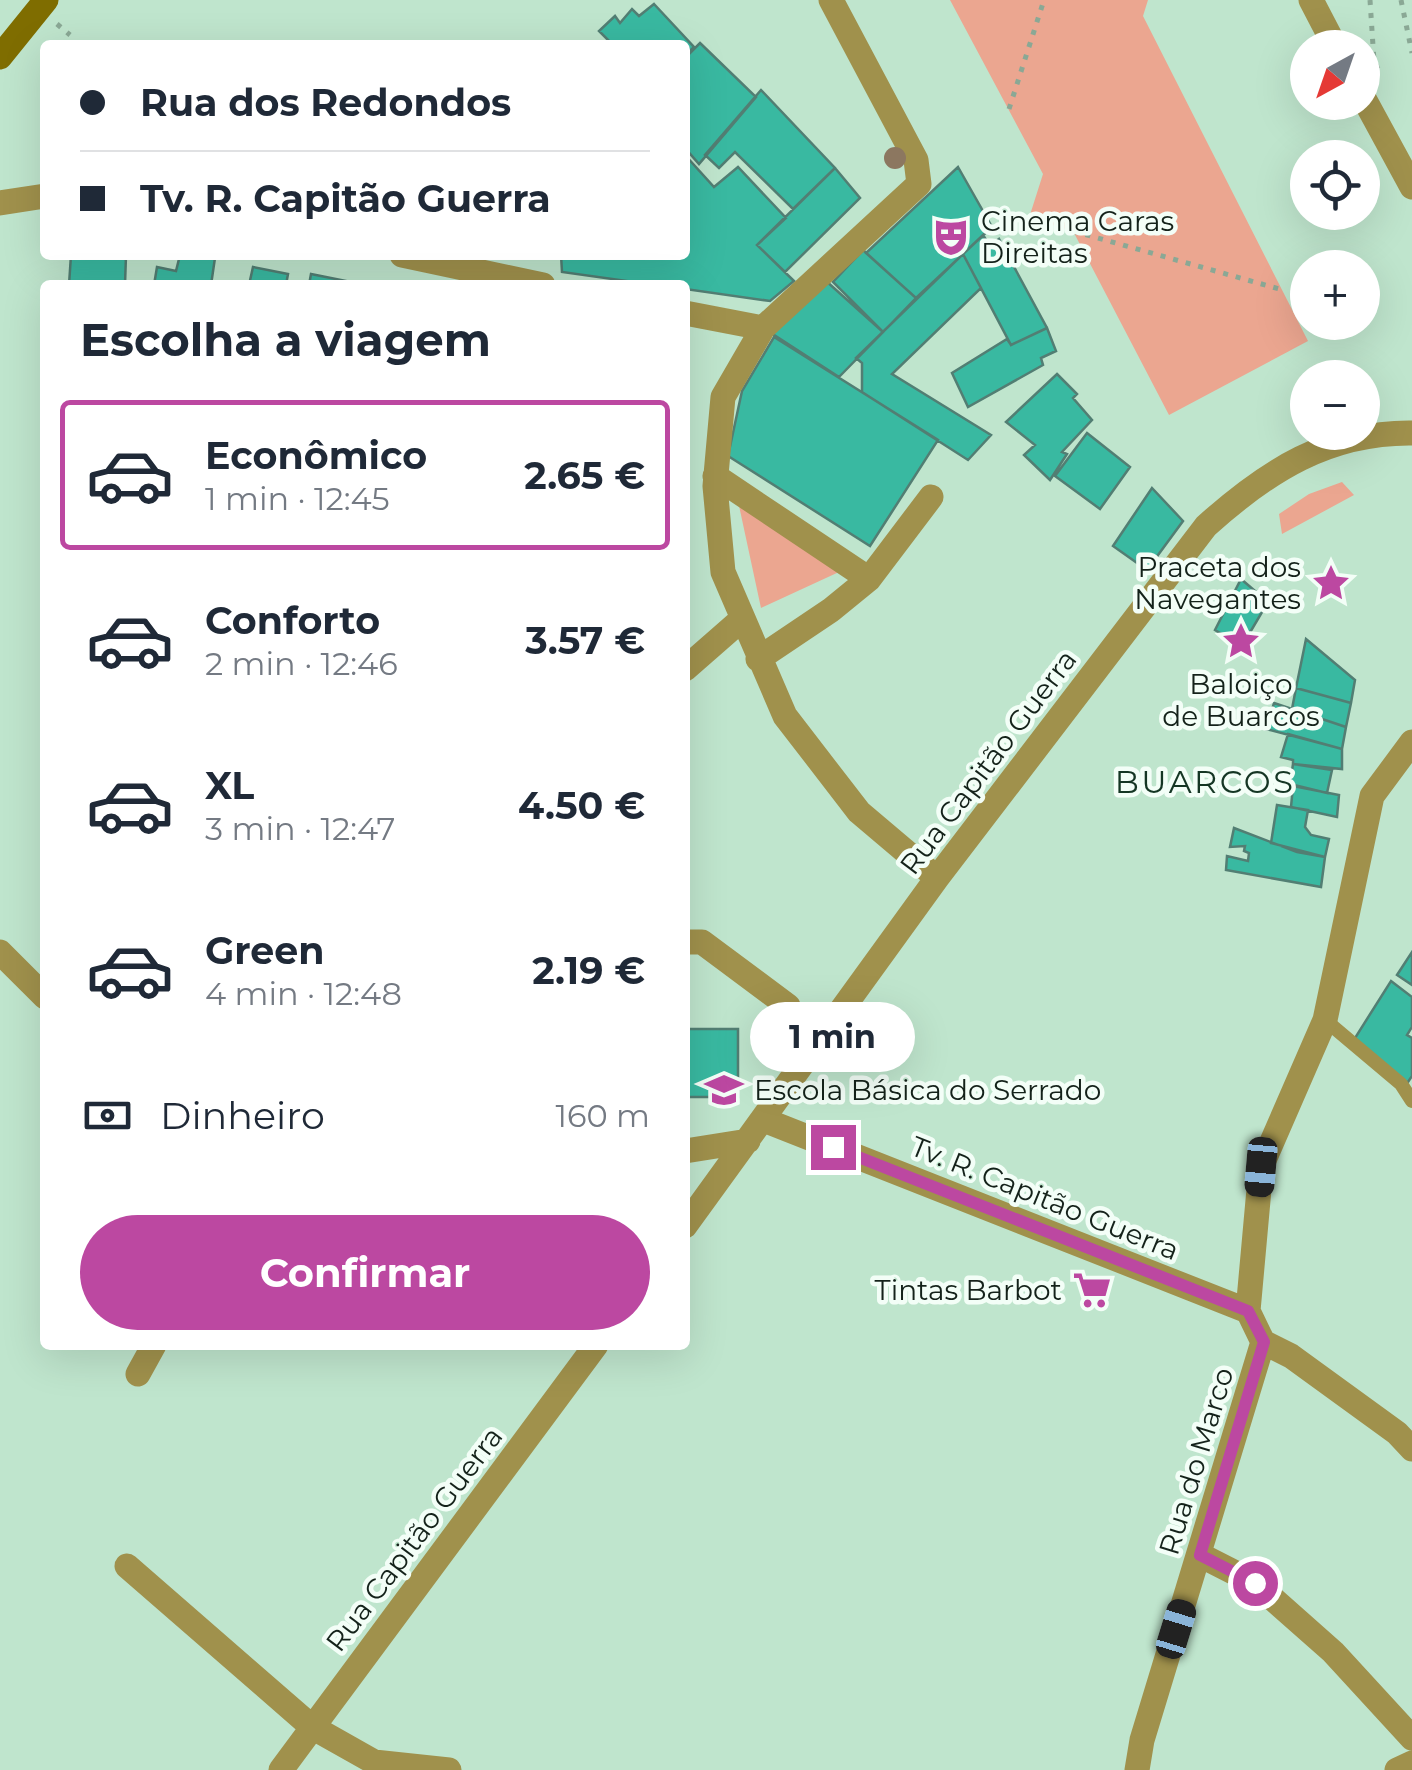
<!DOCTYPE html>
<html lang="pt">
<meta charset="utf-8">
<style>
:root{--surface:#fff;--page:#f6f6f7;--text:#1f2937;--muted:#747a83;--line:#e0e1e3;--accent:#bc48a1}
body{margin:0;font-family:Montserrat,sans-serif;background:var(--page);color:var(--text);height:100vh;display:flex;flex-direction:column;font-size:38px;white-space:nowrap}
*{box-sizing:border-box;margin:0}
p{font-size:32px;color:var(--muted)}
.icon{flex:none;width:55px;height:55px;fill:none;stroke:currentColor;stroke-width:2;stroke-linecap:round;stroke-linejoin:round}
.map{position:relative;flex:1;overflow:hidden}
.sheet{position:absolute;left:40px;top:280px;width:650px;height:1070px;display:flex;flex-direction:column;background:var(--surface);border-radius:10px;box-shadow:0 10px 40px #0002}
.sheet>*{flex:none}
.guide{position:absolute;left:40px;top:40px;width:650px;height:220px;border-radius:10px;box-shadow:0 10px 40px #0002;display:grid;align-content:center;height:220px;padding:0 40px;background:var(--surface)}
.needle{width:65px;rotate:220deg}
.tools{position:absolute;left:1290px;top:30px;display:grid;gap:20px}
.tools a{display:grid;place-items:center;width:90px;height:90px;border-radius:50%;background:var(--surface);box-shadow:0 10px 40px #0002;font-size:50px}
.end{position:absolute;width:45px;height:45px;margin:-22px;border:12px solid #bc48a1;background:#fff;box-shadow:0 0 0 5px #fff}
.from{border-radius:50%}
.bubble{position:absolute;height:70px;border-radius:35px;background:var(--surface);box-shadow:0 10px 40px #0002;font-size:32px;font-weight:700;line-height:70px;text-align:center}
.car{position:absolute;width:30px;height:60px;margin:-30px -15px;border-radius:12px;box-shadow:0 0 8px 2px #0007;background:linear-gradient(#222 24%,#8ab4d8 0 40%,#222 0 76%,#8ab4d8 0 86%,#222 0)}
.guide b{display:flex;align-items:center;gap:35px;height:95px;font-size:38px}
.guide b+b{border-top:2px solid var(--line)}
.guide i{width:25px;height:25px;background:var(--text)}
ul{padding:0;list-style:none}
li{display:flex;align-items:center;gap:30px;height:150px;margin:0 20px 15px;padding:0 20px;border:5px solid transparent;border-radius:10px}
li div{flex:1}
li b{display:block;font-size:38px}
li em{font-style:normal;font-weight:700}
li.current{border-color:var(--accent)}
li>.icon{width:90px;height:90px;stroke-width:1.5}
h2{padding:0 40px;font-size:45px;line-height:120px}
.pay{display:flex;align-items:center;gap:25px;height:110px;padding:0 40px;font-size:38px}
.pay p{margin-inline-start:auto}
.action{display:flex;gap:20px;margin-top:auto;padding:20px 40px}
.action a{flex:1;height:115px;border-radius:60px;background:var(--accent);color:#fff;font-size:40px;font-weight:700;line-height:115px;text-align:center}
.map>svg:first-child{display:block}
.green{fill:#eba690}
.building{fill:#39b9a1;stroke:#527e73;stroke-width:2.5}
.lines{fill:none;stroke-linecap:round;stroke-linejoin:round}
.path{stroke:#8aa895;stroke-width:5;stroke-dasharray:5 8;stroke-linecap:butt}
.service{stroke:#a0914c;stroke-width:14}
.minor{stroke:#a0914c;stroke-width:25}
.tertiary{stroke:#a0914c;stroke-width:25}
.secondary{stroke:#7f6d00;stroke-width:25}
.tree{fill:#8c7760}
.route{stroke:#bc48a1;stroke-width:12}
.labels{text-anchor:middle;stroke-width:9;stroke-linejoin:round;paint-order:stroke}
.poi-label{font-size:28px;fill:#14221a;stroke:#f3fef7;text-anchor:start}
.street-label{font-size:28px;fill:#14221a;stroke:#f3fef7}
.quarter-label{font-size:32px;letter-spacing:2.5px;fill:#153624;stroke:#f3fef7}
</style>
<div class="map">
<svg width="1412" height="1770" viewBox="0 0 1412 1770">
<rect width="100%" height="100%" fill="#bfe5cd"/>
<path class="green" d="M950 0H1148L1143 16 1308 341 1169 415 1073 231 1029 218 1043 174Z
M1342 482 1354 495 1282 534 1279 514 1309 494Z
M738 501 839 572 761 608Z"/>
<path class="building" d="M654 4 694 47 685 56V45H613L599 31 615 16 620 23 632 9 639 16Z
M700 43 756 97 699 164 685 148V58Z
M761 90 835 168 793 209 735 152 719 168 705 155Z
M685 155 714 187 738 167 786 218 757 245 794 281 770 301 685 289V285H655L562 272 561 255H685Z
M958 167 992 227 916 298 866 253Z
M835 168 860 198 785 272 757 245Z
M983 235 990 246 999 239 1047 328 1011 345 963 254Z
M863 250 916 298 883 332 833 282Z
M963 254 981 288 892 374 991 435 968 460 862 392V363L856 358Z
M71 255H126L125 285H69Z
M180 255 215 258 211 285H154L157 267 176 271Z
M253 267 288 274 286 285H249Z
M311 274 356 283V285H309Z
M825 280 883 332 839 377 768 331Z
M1047 328 1056 351 1041 358 1043 365 968 407 952 373 1007 339 1011 345Z
M774 337 938 440 870 546 728 456 742 391Z
M1057 374 1077 394 1073 398 1092 420 1062 452 1067 454 1050 480 1024 455 1035 445 1006 422Z
M1087 433 1130 467 1100 509 1055 476Z
M1152 488 1183 521 1147 570 1113 546Z
M1241 579 1268 602 1242 646 1215 630Z
M1306 639 1355 680 1351 703 1296 688Z
M1296 688 1351 703 1346 727 1292 709Z
M1274 703 1346 727 1342 749 1266 729Z
M1288 734 1342 749V769L1293 764V760L1281 757Z
M1293 764 1332 770 1327 793 1290 784Z
M1293 786 1339 795 1337 817 1291 807Z
M1277 805 1308 810 1305 827 1311 835 1329 839 1325 857 1271 843Z
M1234 828 1297 852 1325 857 1321 887 1226 870 1227 856 1248 861 1249 853 1244 851 1245 846 1230 847Z
M1412 952V985L1397 975Z
M1391 981 1412 997V1027L1407 1035 1412 1038V1076L1404 1088 1355 1038Z
M685 1029H738V1097H685Z"/>
<g class="lines">
<path class="path" d="M1370 0 1374 61 1381 75
M1401 0 1412 53
M57 24 70 35
M1009 109 1044 0
M1073 231 1283 290"/>
<path class="service" d="M1325 1020 1401 1084 1412 1101"/>
<path class="minor" d="M831 0 916 160 919 184 763 328 723 397 715 486 723 572 785 716 859 812 937 878
M0 203 45 196
M402 255 543 285
M685 313 763 328
M715 476 869 579
M758 659 831 610 869 579 931 497
M685 669 741 620
M685 942H702L788 1006
M0 952 45 997
M764 1120 1248 1311
M685 1151 748 1141
M685 1226 937 878 1206 526C1267 471 1328 432 1412 433
M1263 1342 1248 1311 1261 1167 1325 1020 1372 796 1412 742
M1263 1342 1291 1356 1397 1433 1412 1449
M138 1374 154 1345
M1200 1555 1255 1583 1333 1652 1412 1738
M127 1566 312 1727 374 1762 449 1770
M281 1770 596 1345
M1137 1770 1142 1740 1263 1342
M1397 1770 1412 1763"/>
<path class="tertiary" d="M1311 0 1336 48
M1362 95 1412 187"/>
<path class="secondary" d="M0 57 46 0"/>
</g>
<circle class="tree" cx="895" cy="158" r="11"/>
<g class="lines">
<path class="route" d="M833 1147 1248 1311 1264 1342 1200 1555 1255 1583"/>
</g>
<defs>
<g id="theatre-bare" transform="scale(3)"><path d="M-5-5.5Q0-4 5-5.5V0Q5 5 0 6Q-5 5-5 0ZM-3.3-2.5H-1v1.5H-3.3ZM1-2.5H3.3v1.5H1ZM-2.8 1Q0 5.5 2.8 1Z" fill="#bc48a1" stroke="#f3fef7" stroke-width="2.5" paint-order="stroke"/></g>
<g id="sight-bare" transform="scale(3)"><path d="M0-6L1.8-2.2L6-1.7L2.9 1.2L3.7 5.4L0 3.3L-3.7 5.4L-2.9 1.2L-6-1.7L-1.8-2.2Z" fill="#bc48a1" stroke="#f3fef7" stroke-width="2.5" paint-order="stroke"/></g>
<g id="school-bare" transform="scale(3)"><path d="M0-5L7-2L0 1L-7-2ZM-4 1L0 2.5L4 1V4Q0 6-4 4Z" fill="#bc48a1" stroke="#f3fef7" stroke-width="2.5" paint-order="stroke"/></g>
<g id="supermarket-bare" transform="scale(3)"><path d="M-6-5.5h2.5l.6 2H6L4.5 2H-2.5L-4.4-4H-6ZM-1.5 3.2a1.3 1.3 0 1 0 .1 0ZM3 3.2a1.3 1.3 0 1 0 .1 0Z" fill="#bc48a1" stroke="#f3fef7" stroke-width="2.5" paint-order="stroke"/></g>
</defs>
<g fill-rule="evenodd">
<use href="#theatre-bare" x="951" y="237"/>
<use href="#sight-bare" x="1331" y="583"/>
<use href="#sight-bare" x="1241" y="641"/>
<use href="#school-bare" x="724" y="1090"/>
<use href="#supermarket-bare" x="1092" y="1290"/>
</g>
<g class="labels">
<g class="poi-label">
<text x="981" y="231">Cinema Caras<tspan x="981" dy="32">Direitas</tspan></text>
<text x="1301" y="577" text-anchor="end">Praceta dos<tspan x="1301" dy="32">Navegantes</tspan></text>
<text x="1241" y="694" text-anchor="middle">Baloiço<tspan x="1241" dy="32">de Buarcos</tspan></text>
<text x="754" y="1100">Escola Básica do Serrado</text>
<text x="1062" y="1300" text-anchor="end">Tintas Barbot</text>
</g>
<g class="street-label">
<text transform="translate(988 762) rotate(-53)" y="10">Rua Capitão Guerra</text>
<text transform="translate(1045 1198) rotate(22)" y="10">Tv. R. Capitão Guerra</text>
<text transform="translate(1196 1461) rotate(-73)" y="10">Rua do Marco</text>
<text transform="translate(414 1539) rotate(-53)" y="10">Rua Capitão Guerra</text>
</g>
<g class="quarter-label">
<text x="1205" y="793">BUARCOS</text>
</g>
</g>
</svg>
<div class="tools">
<a><svg class="needle" viewBox="-14 -14 28 28"><path d="M0-13l5 13h-10z" fill="#e53935"/><path d="M0 13l5-13h-10z" fill="#747a83"/></svg></a>
<a><svg class="icon" aria-label="locate" viewBox="0 0 24 24"><circle cx="12" cy="12" r="6"/><path d="M12 2v4M12 18v4M2 12h4M18 12h4"/></svg></a>
<a>+</a>
<a>−</a>
</div>
<i class="end from" style="left:1255px;top:1583px"></i>
<i class="end" style="left:833px;top:1147px"></i>
<div class="bubble" style="left:750px;top:1002px;width:165px">1 min</div>
<i class="car" style="left:1261px;top:1167px;rotate:185deg"></i>
<i class="car" style="left:1176px;top:1629px;rotate:17deg"></i>
<div class="guide">
<b><i class="from"></i>Rua dos Redondos</b>
<b><i></i>Tv. R. Capitão Guerra</b>
</div>
<section class="sheet">
<h2>Escolha a viagem</h2>
<ul>
<li class="current"><svg class="icon" aria-label="car" viewBox="0 0 24 24"><path d="M5 17H2v-5l4-1 3-4h7l3 4 3 1v5h-3M9 17h6M6 11h13"/><circle cx="7" cy="17" r="2"/><circle cx="17" cy="17" r="2"/></svg><div><b>Econômico</b><p>1 min · 12:45</p></div><em>2.65 €</em></li>
<li><svg class="icon" aria-label="car" viewBox="0 0 24 24"><path d="M5 17H2v-5l4-1 3-4h7l3 4 3 1v5h-3M9 17h6M6 11h13"/><circle cx="7" cy="17" r="2"/><circle cx="17" cy="17" r="2"/></svg><div><b>Conforto</b><p>2 min · 12:46</p></div><em>3.57 €</em></li>
<li><svg class="icon" aria-label="car" viewBox="0 0 24 24"><path d="M5 17H2v-5l4-1 3-4h7l3 4 3 1v5h-3M9 17h6M6 11h13"/><circle cx="7" cy="17" r="2"/><circle cx="17" cy="17" r="2"/></svg><div><b>XL</b><p>3 min · 12:47</p></div><em>4.50 €</em></li>
<li><svg class="icon" aria-label="car" viewBox="0 0 24 24"><path d="M5 17H2v-5l4-1 3-4h7l3 4 3 1v5h-3M9 17h6M6 11h13"/><circle cx="7" cy="17" r="2"/><circle cx="17" cy="17" r="2"/></svg><div><b>Green</b><p>4 min · 12:48</p></div><em>2.19 €</em></li>
</ul>
<div class="pay"><svg class="icon" aria-label="cash" viewBox="0 0 24 24"><path d="M3 7h18v10H3z"/><circle cx="12" cy="12" r="2"/></svg>Dinheiro<p>160 m</p></div>
<div class="action"><a>Confirmar</a></div>
</section>
</div>
